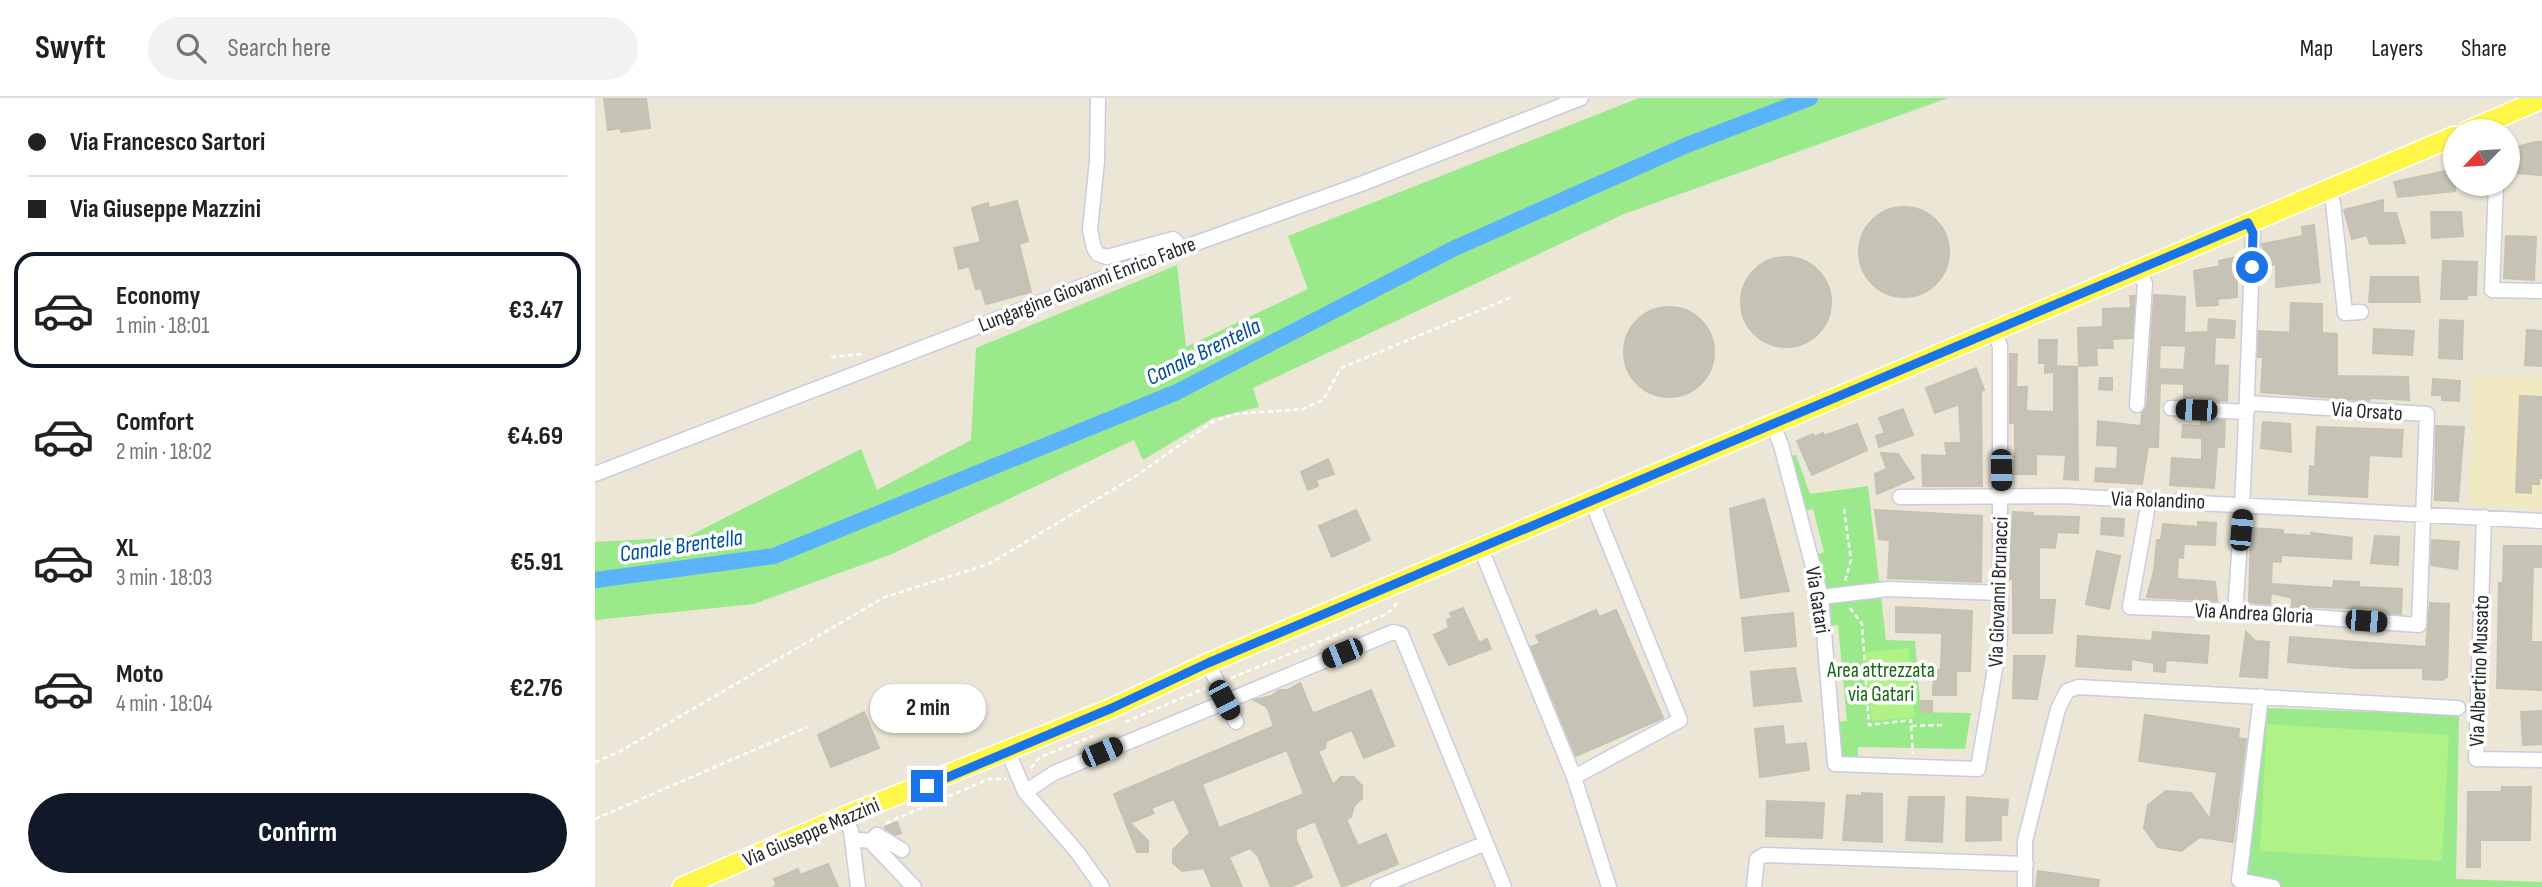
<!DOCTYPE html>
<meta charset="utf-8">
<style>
:root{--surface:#fff;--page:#f2f2f2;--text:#202124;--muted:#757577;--line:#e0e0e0;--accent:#111827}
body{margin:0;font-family:"Sofia Sans Condensed",sans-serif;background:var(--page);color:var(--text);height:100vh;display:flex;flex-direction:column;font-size:26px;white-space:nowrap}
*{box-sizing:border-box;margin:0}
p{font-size:23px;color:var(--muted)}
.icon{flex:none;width:38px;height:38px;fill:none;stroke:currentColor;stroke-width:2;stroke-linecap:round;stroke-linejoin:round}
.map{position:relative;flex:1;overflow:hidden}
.sheet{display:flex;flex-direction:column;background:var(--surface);width:595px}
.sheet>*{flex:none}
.hud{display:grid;align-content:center;height:154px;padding:0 28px;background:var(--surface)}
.needle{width:46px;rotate:245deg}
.fabs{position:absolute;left:1848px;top:21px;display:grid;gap:14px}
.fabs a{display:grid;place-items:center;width:77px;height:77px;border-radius:50%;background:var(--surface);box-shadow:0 2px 5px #0004;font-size:35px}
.end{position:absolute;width:32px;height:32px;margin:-16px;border:9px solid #1a73e8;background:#fff;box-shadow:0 0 0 4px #fff}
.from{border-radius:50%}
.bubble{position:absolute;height:49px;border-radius:24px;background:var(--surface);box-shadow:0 2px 5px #0004;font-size:23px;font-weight:700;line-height:49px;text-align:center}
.car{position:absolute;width:21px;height:42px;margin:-21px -10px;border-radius:9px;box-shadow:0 0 5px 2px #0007;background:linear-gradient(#222 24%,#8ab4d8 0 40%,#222 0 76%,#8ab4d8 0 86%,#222 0)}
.hud b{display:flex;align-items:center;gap:24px;height:66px;font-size:26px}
.hud b+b{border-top:2px solid var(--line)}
.hud i{width:18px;height:18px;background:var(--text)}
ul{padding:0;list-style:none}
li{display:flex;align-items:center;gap:21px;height:116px;margin:0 14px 10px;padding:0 14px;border:4px solid transparent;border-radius:21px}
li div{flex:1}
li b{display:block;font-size:26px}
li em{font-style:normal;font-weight:700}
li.on{border-color:var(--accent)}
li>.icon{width:63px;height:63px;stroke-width:1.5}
.action{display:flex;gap:14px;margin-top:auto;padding:14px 28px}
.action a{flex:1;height:80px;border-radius:42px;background:var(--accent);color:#fff;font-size:28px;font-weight:700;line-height:80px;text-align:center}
header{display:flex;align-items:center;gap:42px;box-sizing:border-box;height:98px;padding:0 35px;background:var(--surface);border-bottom:2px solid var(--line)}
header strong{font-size:33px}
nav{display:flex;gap:38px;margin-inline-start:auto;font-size:24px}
.search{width:490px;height:63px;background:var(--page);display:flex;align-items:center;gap:18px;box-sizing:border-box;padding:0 24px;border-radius:38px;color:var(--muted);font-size:26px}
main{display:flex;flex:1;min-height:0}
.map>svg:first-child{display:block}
.education{fill:#f0e9c2}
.green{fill:#9ae98b}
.pitch{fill:#b0f285}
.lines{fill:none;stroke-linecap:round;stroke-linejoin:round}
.canal{stroke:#5bb3fb;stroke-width:16}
.building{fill:#c6c2b6;stroke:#c6c2b0;stroke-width:2;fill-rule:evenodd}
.minor-casing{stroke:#cbcbe2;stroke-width:17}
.major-casing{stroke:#fff;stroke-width:22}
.path{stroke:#fff;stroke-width:2.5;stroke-dasharray:5 3.5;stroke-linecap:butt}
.minor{stroke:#fff;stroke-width:14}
.major{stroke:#fff647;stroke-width:19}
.route{stroke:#1a73e8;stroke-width:9}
.labels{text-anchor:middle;stroke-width:7;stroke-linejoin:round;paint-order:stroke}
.street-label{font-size:21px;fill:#272727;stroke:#fff}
.park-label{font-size:21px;fill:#146911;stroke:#fff}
.water-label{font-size:23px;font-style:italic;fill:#004ca1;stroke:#fff}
</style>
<header>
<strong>Swyft</strong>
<div class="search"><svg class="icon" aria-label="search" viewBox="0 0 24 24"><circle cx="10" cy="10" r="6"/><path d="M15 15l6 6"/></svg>Search here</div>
<nav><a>Map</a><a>Layers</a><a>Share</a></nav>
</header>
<main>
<section class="sheet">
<div class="hud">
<b><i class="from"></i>Via Francesco Sartori</b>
<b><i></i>Via Giuseppe Mazzini</b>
</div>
<ul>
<li class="on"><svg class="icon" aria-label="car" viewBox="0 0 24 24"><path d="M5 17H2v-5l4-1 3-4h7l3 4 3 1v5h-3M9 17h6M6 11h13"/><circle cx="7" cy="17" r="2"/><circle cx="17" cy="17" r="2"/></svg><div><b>Economy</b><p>1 min · 18:01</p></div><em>€3.47</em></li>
<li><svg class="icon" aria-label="car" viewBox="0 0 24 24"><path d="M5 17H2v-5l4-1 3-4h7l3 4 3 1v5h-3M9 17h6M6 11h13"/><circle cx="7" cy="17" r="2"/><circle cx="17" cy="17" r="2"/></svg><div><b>Comfort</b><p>2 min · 18:02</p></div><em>€4.69</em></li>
<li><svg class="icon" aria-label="car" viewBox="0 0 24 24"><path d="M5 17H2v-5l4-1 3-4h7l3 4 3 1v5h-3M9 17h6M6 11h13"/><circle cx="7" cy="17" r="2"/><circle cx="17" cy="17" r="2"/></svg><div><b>XL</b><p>3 min · 18:03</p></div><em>€5.91</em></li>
<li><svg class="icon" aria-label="car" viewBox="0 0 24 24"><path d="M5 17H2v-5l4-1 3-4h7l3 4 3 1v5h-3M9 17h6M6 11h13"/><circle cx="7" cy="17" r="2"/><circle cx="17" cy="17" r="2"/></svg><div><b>Moto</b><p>4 min · 18:04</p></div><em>€2.76</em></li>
</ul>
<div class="action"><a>Confirm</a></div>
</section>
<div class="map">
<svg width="1947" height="789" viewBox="0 0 1947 789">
<rect width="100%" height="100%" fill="#ebe6d6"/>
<path class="education" d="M1878 276 1947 280V411L1874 407Z"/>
<path class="green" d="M1044 0H1353L1029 116 658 290 664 309 618 320 548 362 539 342 297 456 159 506 0 522V444L92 439 266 351 282 392 376 342 381 250 582 167 591 249 713 191 693 138Z
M1201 357 1215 396 1273 388 1291 542 1320 543 1326 614 1376 615 1370 651 1263 649V658H1246L1243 624 1252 623 1243 527 1234 528 1221 457 1229 454 1218 411 1210 413 1195 358Z
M1670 610 1864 617 1861 781 1947 784V789H1646Z"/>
<path class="pitch" d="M1313 550 1321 601 1318 602 1320 619 1277 623 1270 554Z
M1672 626 1854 637 1847 763 1665 753Z"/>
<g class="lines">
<path class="canal" d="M0 482 179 458 582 294 860 150 1092 47 1215 0"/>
</g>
<path class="building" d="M9 0H51L55 30 26 34 25 30 13 32Z
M1940 44H1947V77L1921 75 1922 49Z
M1860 71V93L1803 99 1799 84Z
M1788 102V115H1801L1810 145 1775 146 1772 137 1757 141 1749 112Z
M422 103 433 143 424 146 436 194 391 206 386 190 381 191 374 168 364 171 359 150 386 144 377 110 393 105 394 110Z
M1264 154a45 45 0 1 1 90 0a45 45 0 1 1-90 0Z
M1836 114H1866L1868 138 1837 140Z
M1719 127 1725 184 1681 189V167L1673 166 1667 146 1708 138 1707 129Z
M1911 138 1941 139 1939 182 1909 180Z
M1146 204a45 45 0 1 1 90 0a45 45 0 1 1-90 0Z
M1642 159V199L1622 201 1623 207 1602 208 1599 173 1625 168 1624 163Z
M1848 163 1882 164 1881 197H1872V201H1846Z
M1776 179H1823L1825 204H1774Z
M1559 197 1590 199 1589 235 1613 234 1614 221 1640 223 1639 240 1620 239 1619 267 1633 268 1632 303 1589 300V286L1565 285 1563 349H1553L1547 386 1500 383 1501 370 1522 371 1523 348 1502 347 1503 323 1546 328 1547 315 1552 308ZM1565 247 1591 248 1589 272 1564 271Z
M1535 198H1540L1537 240 1517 241 1518 250H1501L1502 267 1484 268 1483 230 1508 229V211L1536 210Z
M1696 205 1727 206V235L1742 236V278L1813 279 1814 302 1775 300 1774 303 1666 294 1668 259H1663L1664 233 1695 235Z
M1029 254a45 45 0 1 1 90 0a45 45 0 1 1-90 0Z
M1845 222 1868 223 1867 261 1844 260Z
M1779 231 1819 233 1817 257 1778 255Z
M1932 232 1947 233V268L1930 267Z
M1444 242H1462L1461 268 1482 269 1483 382 1469 381 1471 357 1441 356V376H1415V363H1420V325H1415V256H1422L1421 289H1432L1431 313 1459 314V274L1450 275V265H1444Z
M1381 270 1389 292 1386 293 1387 388H1328L1327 357 1352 358 1350 345H1366L1364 306 1340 315 1331 290Z
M1505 280H1517V292L1504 291Z
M1838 281 1865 283 1864 303 1847 302V297H1837Z
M1925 298 1947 299V380H1944V386H1936V395L1921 394Z
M1308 311 1318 337 1284 349 1281 338 1290 335 1284 320Z
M1606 321 1630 322 1629 349H1622L1619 390 1575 387 1577 360 1607 362V340L1587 339 1588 327 1606 328Z
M1668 324 1695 326 1696 354 1666 350Z
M1262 326 1272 352 1217 377 1202 343 1218 336 1219 339 1228 335 1229 338Z
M1841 328 1869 329 1863 403 1840 402Z
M1722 329 1808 332 1806 359 1774 357 1772 399 1714 396 1715 368 1720 369Z
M1286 355 1303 356 1319 380 1282 396 1280 376 1292 371Z
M733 361 739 376 721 382 723 388 713 392 706 374Z
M1169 401 1194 493 1146 500 1135 411Z
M761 412 775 442 737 459 724 428Z
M1280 412 1387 418 1386 484 1293 480 1295 442 1284 441Z
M1418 414 1438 415 1437 418 1484 419 1483 435 1462 434 1460 450 1444 449V502H1460L1457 535H1418V481H1415V460Z
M1507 420 1529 421 1528 438 1506 436Z
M1603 424 1621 425 1620 447 1589 446 1588 460 1583 459 1582 481 1620 484 1622 503 1552 499 1559 473 1562 442H1566L1568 426 1603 429Z
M1656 430 1688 432V436L1716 438V435L1757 440 1756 461 1686 457V464L1677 463 1676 486 1738 490 1739 483 1764 484V489L1807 491 1806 516 1783 514V511L1697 508V500L1676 495 1675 506 1654 504Z
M1780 438 1804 439 1803 467 1776 465Z
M1837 442 1864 444 1862 471 1836 467Z
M1909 448H1947V469H1938L1936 544H1947V592L1902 590 1904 485H1908Z
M1502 453 1525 458 1514 511 1491 506Z
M1835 505 1854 506 1852 579 1847 582 1828 581V570H1760L1693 564 1695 539 1831 549Z
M1301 509 1377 513 1375 573H1361V597H1338L1339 572H1346L1347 535 1301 534Z
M868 510 884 545 892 541 896 551 854 567 839 537 854 530 852 522 857 520 855 515Z
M1001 512 1004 519 1021 512 1068 620 981 658 936 549 945 545 941 538Z
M1198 515 1201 548 1150 553 1147 520Z
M1558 534 1614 538 1612 565 1571 562 1570 574 1559 573V565L1536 561V572L1481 568 1483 538 1557 543Z
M1651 534 1660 543 1674 544 1672 580 1645 578Z
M1419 558H1450L1442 601 1418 600Z
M1200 570 1206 603 1159 608 1156 574Z
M705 585 717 614 720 615 776 592 799 648 769 660 757 632 731 643 730 650 723 653 738 687 746 679H759L767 688V700L759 708 756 719 751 721 763 748 791 736 803 766 747 789 720 723 701 731V742L717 779 695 789H676L663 758 655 750 634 759 647 789H617L609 770 587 773 578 765V752L595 735 579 701 556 710 559 715 535 725 553 743V754H542L519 696 679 628 672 609 659 602 677 598 684 592H693ZM692 652 709 696 624 730 607 686Z
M1326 603H1337V614H1326Z
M1947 613V646L1928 647 1926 614Z
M269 614 284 650 236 669 223 637Z
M1550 617 1644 631 1643 640 1651 641 1638 744 1605 739 1586 753 1563 749 1549 730 1553 707 1571 693 1596 695 1615 721 1622 674 1544 663Z
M1188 628 1190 647 1211 645 1214 672 1165 679 1160 631Z
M1907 689H1936L1935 742H1885V769H1872L1873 694H1907Z
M1267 695 1287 696V744L1248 742 1252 697 1267 698Z
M1314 699H1349L1347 744 1311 742Z
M1372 699 1413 702 1412 717H1406V742L1371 743Z
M1172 703 1229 705 1227 740 1171 738Z
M302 724 306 735 300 737 291 731 290 729Z
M233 766 243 789H178L182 787 179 781 203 771 205 777Z
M1443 773 1504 782 1503 789H1441Z"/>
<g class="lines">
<g class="minor-casing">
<path id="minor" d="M503 0 502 63 495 132 499 150 503 156 512 159 578 141 587 150
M1901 86 1897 192 1947 193
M1733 92 1738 105 1750 215 1766 214
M1542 307 1550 186 1543 172
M1576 310 1652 314
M1178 327 1186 347 1226 499 1240 666 1383 671 1405 541V248L1399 233
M0 376 579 153 766 86 986 0
M1305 399 1469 398 1947 423
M1554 402 1535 509 1640 513 1824 527 1832 316 1652 305
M1889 419 1881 661 1947 662
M886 451 979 679 1014 789
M1226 499 1293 491 1405 495
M1640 513C1650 387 1653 261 1658 135L1653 125
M613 565 641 624
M1666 598 1644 782 1678 789
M413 654 430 694 483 755 507 789
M979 679 1085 622 997 404
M430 694 459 675 798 534 806 536 891 745
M250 718 256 733 263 789
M257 741 275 743 319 789
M275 743 282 737 307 752
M783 789 891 745 909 789
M1159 789 1162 761 1169 757 1431 766
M1430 789V743L1463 611 1472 593 1483 589 1863 610"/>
</g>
<g class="major-casing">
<path id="major" d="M1872 33 1947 1
M87 789 250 718 517 610 613 565 1860 38"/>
</g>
<path class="path" d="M236 259 267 256
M1249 411 1256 462 1250 483
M1255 510 1267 526 1274 627 1316 622V628L1348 627
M636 580 792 516 804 503
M530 624 611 590
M1316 628 1318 656
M0 664 24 654 290 499 394 466 544 376 617 324 640 316 708 311 728 302 746 270 917 199
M436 670 445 659 498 638
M0 721 212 629
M291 725 394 681H411"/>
<use href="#minor" class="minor"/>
<use href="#major" class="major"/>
</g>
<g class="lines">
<path class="route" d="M332 688 517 610 613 565 1653 125 1658 135 1657 169"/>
</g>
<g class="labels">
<g class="street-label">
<text transform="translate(492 186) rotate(-21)" y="7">Lungargine Giovanni Enrico Fabre</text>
<text transform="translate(1772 313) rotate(4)" y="7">Via Orsato</text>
<text transform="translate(1563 402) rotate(2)" y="7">Via Rolandino</text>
<text transform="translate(1403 494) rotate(-88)" y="7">Via Giovanni Brunacci</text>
<text transform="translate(1223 502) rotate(81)" y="7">Via Gatari</text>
<text transform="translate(1659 515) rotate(3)" y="7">Via Andrea Gloria</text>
<text transform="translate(1884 573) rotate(-88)" y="7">Via Albertino Mussato</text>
<text transform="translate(216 734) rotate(-23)" y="7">Via Giuseppe Mazzini</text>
</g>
<g class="park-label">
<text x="1286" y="579">Area attrezzata<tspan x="1286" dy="24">via Gatari</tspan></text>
</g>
<g class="water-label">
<text transform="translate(608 253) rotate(-26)" y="8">Canale Brentella</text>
<text transform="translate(86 447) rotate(-8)" y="8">Canale Brentella</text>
</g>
</g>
</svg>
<div class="fabs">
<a><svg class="needle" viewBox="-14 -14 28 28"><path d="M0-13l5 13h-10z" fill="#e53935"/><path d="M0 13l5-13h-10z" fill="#757577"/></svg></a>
</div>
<i class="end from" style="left:1657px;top:169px"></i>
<i class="end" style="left:332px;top:688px"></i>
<div class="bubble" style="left:275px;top:586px;width:116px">2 min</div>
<i class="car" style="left:1601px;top:312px;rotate:272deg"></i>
<i class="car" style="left:1406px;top:372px;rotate:179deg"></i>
<i class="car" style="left:1646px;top:432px;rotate:5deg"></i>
<i class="car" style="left:1771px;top:523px;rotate:95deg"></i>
<i class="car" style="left:747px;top:555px;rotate:248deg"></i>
<i class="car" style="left:629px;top:602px;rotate:152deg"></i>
<i class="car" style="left:507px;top:654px;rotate:67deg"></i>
</div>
</main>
